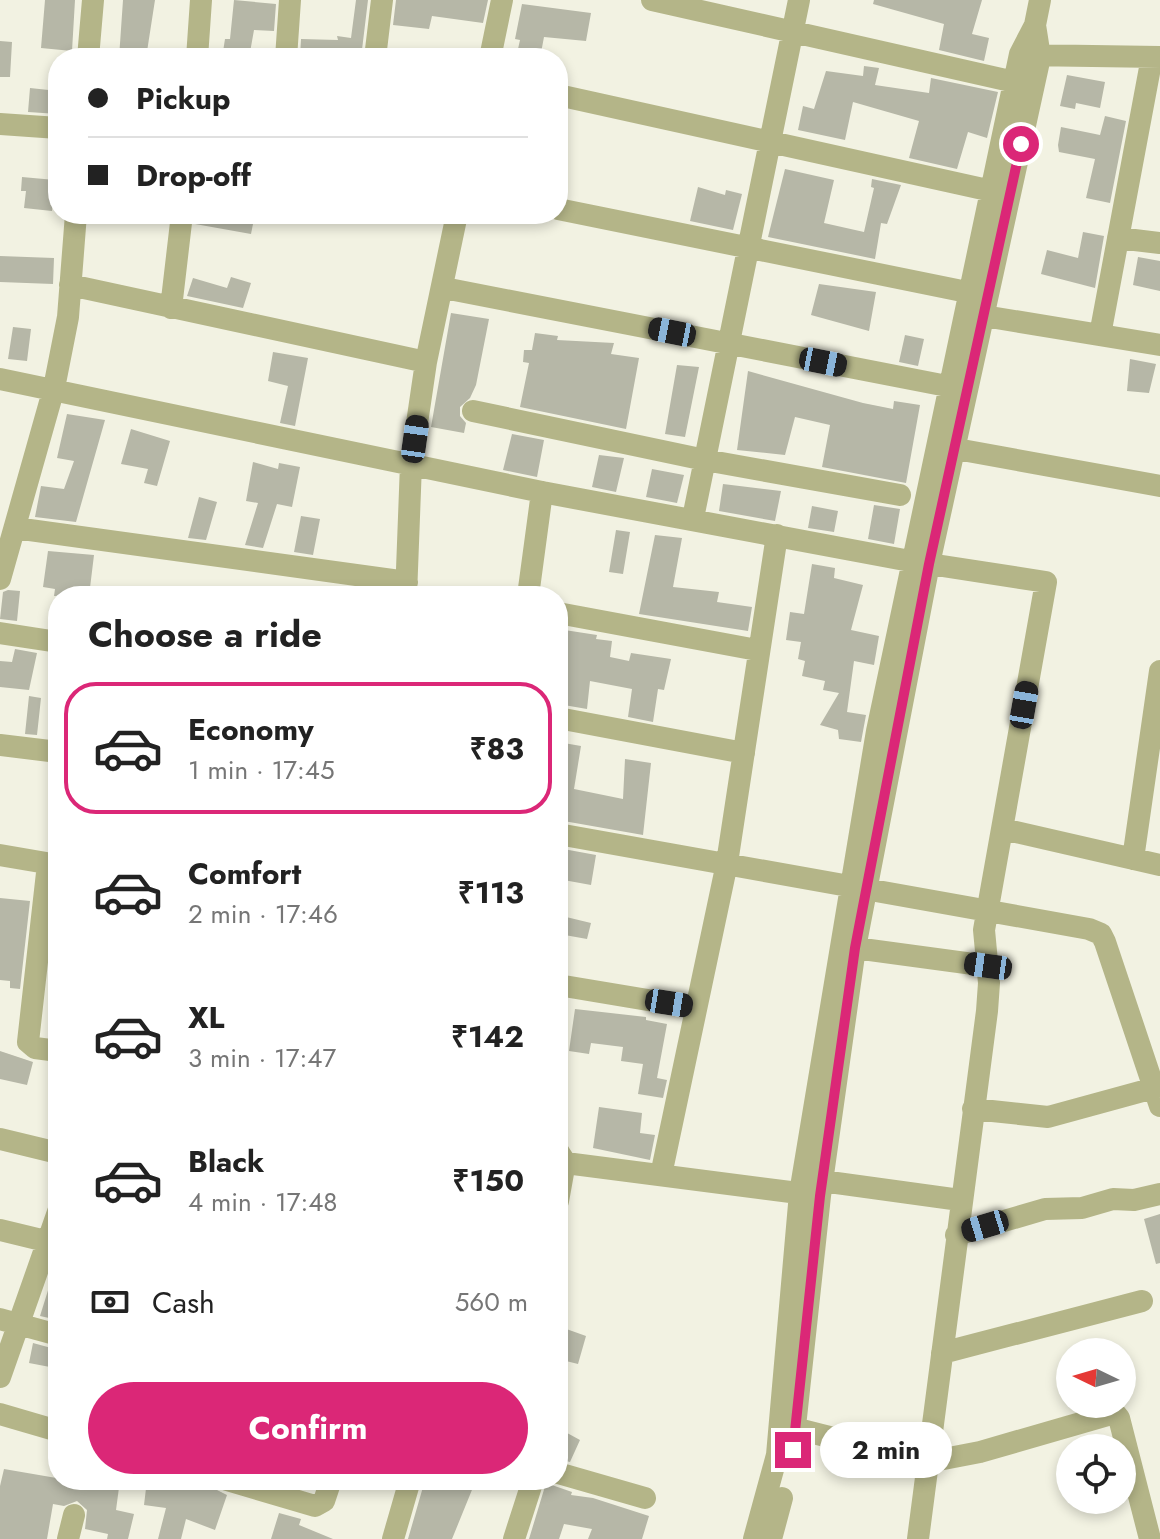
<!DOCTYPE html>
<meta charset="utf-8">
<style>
:root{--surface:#fff;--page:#f2f2f2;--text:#222;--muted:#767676;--line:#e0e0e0;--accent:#db2777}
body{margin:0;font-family:Jost,sans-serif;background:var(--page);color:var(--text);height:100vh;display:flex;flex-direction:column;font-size:30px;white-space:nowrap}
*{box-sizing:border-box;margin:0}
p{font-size:26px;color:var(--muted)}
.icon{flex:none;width:44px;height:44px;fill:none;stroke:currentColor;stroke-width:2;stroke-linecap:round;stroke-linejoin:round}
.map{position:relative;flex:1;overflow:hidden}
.panel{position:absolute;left:48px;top:586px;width:520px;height:904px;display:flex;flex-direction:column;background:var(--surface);border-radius:32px;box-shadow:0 4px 12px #0003}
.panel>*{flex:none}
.banner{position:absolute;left:48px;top:48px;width:520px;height:176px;border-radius:32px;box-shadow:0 4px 12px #0003;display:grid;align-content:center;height:176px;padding:0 40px;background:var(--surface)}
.needle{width:52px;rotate:275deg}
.tools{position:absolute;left:1056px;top:1338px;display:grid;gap:16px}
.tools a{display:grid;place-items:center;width:80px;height:80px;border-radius:50%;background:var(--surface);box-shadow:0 4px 12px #0003;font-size:40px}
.end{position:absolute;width:36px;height:36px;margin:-18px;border:10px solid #db2777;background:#fff;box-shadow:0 0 0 4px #fff}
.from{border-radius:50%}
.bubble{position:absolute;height:56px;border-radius:28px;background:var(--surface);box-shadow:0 4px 12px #0003;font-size:26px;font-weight:700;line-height:56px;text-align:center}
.car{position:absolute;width:24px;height:48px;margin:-24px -12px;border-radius:10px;box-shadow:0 0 6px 2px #0007;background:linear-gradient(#222 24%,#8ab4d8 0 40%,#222 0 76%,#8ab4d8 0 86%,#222 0)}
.banner b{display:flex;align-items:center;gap:28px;height:76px;font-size:30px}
.banner b+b{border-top:2px solid var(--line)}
.banner i{width:20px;height:20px;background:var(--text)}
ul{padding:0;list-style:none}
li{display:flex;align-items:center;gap:24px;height:132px;margin:0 16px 12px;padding:0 24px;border:4px solid transparent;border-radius:32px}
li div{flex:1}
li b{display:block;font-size:30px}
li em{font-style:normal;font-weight:700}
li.current{border-color:var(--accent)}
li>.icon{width:72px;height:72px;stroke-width:1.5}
h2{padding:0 40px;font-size:36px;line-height:96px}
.pay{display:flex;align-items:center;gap:20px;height:88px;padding:0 40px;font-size:30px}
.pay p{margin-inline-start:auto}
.primary-button{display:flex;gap:16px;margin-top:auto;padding:16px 40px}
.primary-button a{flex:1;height:92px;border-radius:48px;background:var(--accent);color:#fff;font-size:32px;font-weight:700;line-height:92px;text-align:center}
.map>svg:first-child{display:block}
.building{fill:#b6b7a7}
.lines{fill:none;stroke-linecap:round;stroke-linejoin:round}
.minor{stroke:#b4b588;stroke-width:22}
.route{stroke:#db2777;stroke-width:10}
</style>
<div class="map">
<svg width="1160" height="1539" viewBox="0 0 1160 1539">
<rect width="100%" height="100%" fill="#f2f2e2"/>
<path class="building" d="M45 0H75L72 51 41 48Z
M123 0H155L146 58H119Z
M234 0 276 4 274 31 254 30 249 58H222L225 39H230Z
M356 0H368L361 58H300L301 39 338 40 337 36 351 38Z
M396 0H488L483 23 432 16 429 29 393 25Z
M874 0H982L972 34 989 38 984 61 939 50 944 24 873 4Z
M522 4 591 13 586 41 544 37 540 58H516L520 40 515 39Z
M0 41 12 42 10 77H0Z
M864 66 879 68 875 85 929 93 931 78 998 92 987 138 968 132 957 169 909 158 919 121 853 102 845 140 798 130 803 106 814 109 826 71 863 76Z
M1067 75 1105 82 1100 108 1076 103 1075 109 1060 106Z
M30 88 58 91V114L28 112Z
M1105 116 1126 121 1110 203 1086 198 1095 159 1059 152 1058 145 1061 127 1100 135Z
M785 169 834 180 824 223 864 232 874 188 871 187 872 179 901 185 887 224 881 223 875 259 768 237Z
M22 177 55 180 52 211 24 208 26 191H21Z
M698 187 725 195 726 190 742 194 733 230 690 221Z
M196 214H255L251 234 195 224Z
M1083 232 1104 236 1095 288 1041 274 1047 250 1078 258Z
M0 256 54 258 53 284 0 282Z
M1138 257 1160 261V291L1133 285Z
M231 277 251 283 243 308 187 296 193 278 227 288Z
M819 284 876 292 869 331 811 315Z
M451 313 489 319 476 385 470 398 460 407V416L466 423 464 433 431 427Z
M13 327 31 329 27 361 8 359Z
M535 333 558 336 557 340 614 343 611 354 639 358 626 429 520 407 529 363 523 362 524 350H532Z
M905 335 924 339 918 366 899 362Z
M273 352 308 358 295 426 280 423 288 386 268 381Z
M1130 359 1156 364 1149 393 1127 391Z
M677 365 699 367 685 437 665 434Z
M748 371 863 403 893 409 894 401 920 405 906 483 822 467 830 425 795 417 785 455 737 450Z
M67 414 105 420 76 522 35 517 41 486 64 489 74 461 57 458Z
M131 429 170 441 157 486 144 483 148 469 121 464Z
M512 434 544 440 537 477 503 470Z
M599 455 624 458 616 492 592 487Z
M253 462 278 469 279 463 300 467 292 507 277 504 263 548 245 545 258 503 246 501Z
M652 469 684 475 677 503 646 497Z
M723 484 781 491 775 521 719 511Z
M199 497 217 502 206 540 188 538Z
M874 505 900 509 894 544 868 539Z
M812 506 838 511 834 532 808 528Z
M301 516 320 519 313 555 294 552Z
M616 530 630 532 623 574 609 572Z
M655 535 682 538 673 587 719 592 717 602 752 607 748 631 639 614Z
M48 551 94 555 89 596H54L55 589 43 587Z
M812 564 835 568 834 578 863 585 851 630 879 636 874 665 854 661 847 712 866 715 861 742 839 739 838 730 820 725 839 693 823 690 825 681 802 676 805 661 798 659 801 642 786 640 790 612 804 614Z
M8 590 20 591 17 621 0 619 3 592Z
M558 629 597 635 596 639 612 641 610 657 629 661 631 653 671 659 664 690 658 689 653 722 628 717 632 689 590 681 587 709 558 704Z
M15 649 37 653 29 690 0 687V661L12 662Z
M29 696 41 698 37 735 25 734Z
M558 742 581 746 574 789 623 799 625 759 651 763 643 835 558 820Z
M558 848 596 855 591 885 558 879Z
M0 898 30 901 20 989 10 988V981L0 980Z
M562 916 591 923 587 939 559 934Z
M575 1009 646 1017V1020L667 1024 657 1078 667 1080 663 1098 638 1094 643 1064 621 1061 623 1047 591 1043 589 1054 569 1051Z
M0 1051 33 1062 27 1085 0 1079Z
M599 1107 642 1113 640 1133 655 1135 650 1160 593 1148Z
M1160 1214V1263L1156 1264 1144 1219Z
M55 1268 58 1269V1320L40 1316Z
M558 1326 586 1336 578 1364 558 1359Z
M33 1343 55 1349 50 1367 29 1363Z
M558 1428 580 1440 570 1462 558 1459Z
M4 1469 103 1486 104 1480H120L116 1510 134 1514 128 1539H107L108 1534 85 1529 87 1510 77 1501 64 1506 53 1504 47 1539H0V1486Z
M147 1480H193L210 1487 213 1481 217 1490 227 1495 215 1530 186 1519 181 1539H158L166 1508 144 1505Z
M425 1480H476L452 1539H408Z
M546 1483 572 1492 571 1495 593 1498 649 1516 642 1539H588L592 1529 564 1524 559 1539H529Z
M279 1513 301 1519 299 1525 333 1539H271Z"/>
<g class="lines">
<path class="minor" d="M652 0 1028 85
M1025 55 1160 57
M88 58 93 0
M197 58 201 0
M286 58 290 0
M375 58 382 0
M490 58 502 0
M558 95 992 191
M0 124 58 128
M558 209 967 292
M1118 238 1160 243
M70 285 426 362
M444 288 947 386
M171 308 182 214
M972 314 1160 345
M1100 335 1152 57
M0 379 542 492 910 561 1046 582 984 930 989 983 987 1011 918 1539
M473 411 705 460 900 495
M940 446 1160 486
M693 518 799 0
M15 528 407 582
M0 579 54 388 68 317 76 214
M406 596 411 464 426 362 457 214
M528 596 542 492
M558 613 757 650
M0 633 58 642
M558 718 744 753
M0 745 58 752
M1003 829 1160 865
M558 834 1089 929 1101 934 1105 942 1160 1106
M0 855 58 865
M1133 859 1160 671
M48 864 28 1042 35 1048 58 1051
M855 948 988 966
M558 985 696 1008
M973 1109 1048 1117 1154 1088
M0 1139 58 1153
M558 1151 565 1162 558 1201
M558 1162 814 1195
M661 1175 727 863 777 535
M822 1181 960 1200
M0 1230 58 1244
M956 1235 1045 1209 1082 1208 1113 1199 1134 1200 1160 1194
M0 1319 58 1335
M942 1353 1142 1301
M0 1377 58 1212
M0 1414 58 1431
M782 1425 928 1462 980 1452 1115 1413 1119 1418 1150 1539
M793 1445 820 1196 855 948 929 564 1040 57 1035 25
M558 1473 645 1498
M227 1480 315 1506 324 1501 331 1480
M68 1539 74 1515
M393 1539 410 1480
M514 1539 533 1480
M754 1539 777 1455 800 1193 877 731 1020 54 1035 25 1040 0
M771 1539 782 1498"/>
</g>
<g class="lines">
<path class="route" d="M793 1450 820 1196 855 948 929 564 1021 144"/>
</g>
</svg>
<div class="tools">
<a><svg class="needle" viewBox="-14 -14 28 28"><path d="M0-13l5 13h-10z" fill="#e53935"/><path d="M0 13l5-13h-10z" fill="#767676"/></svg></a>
<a><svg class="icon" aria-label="locate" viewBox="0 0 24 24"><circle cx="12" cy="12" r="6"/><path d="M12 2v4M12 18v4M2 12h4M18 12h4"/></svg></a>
</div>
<i class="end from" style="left:1021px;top:144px"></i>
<i class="end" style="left:793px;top:1450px"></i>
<div class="bubble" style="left:820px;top:1422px;width:132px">2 min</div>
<i class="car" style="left:672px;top:332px;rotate:281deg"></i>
<i class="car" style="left:823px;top:362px;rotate:101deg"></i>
<i class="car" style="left:415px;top:439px;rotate:8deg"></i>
<i class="car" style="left:1024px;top:705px;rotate:10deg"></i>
<i class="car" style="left:988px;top:966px;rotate:278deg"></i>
<i class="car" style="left:669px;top:1003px;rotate:99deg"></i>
<i class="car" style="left:985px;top:1226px;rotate:253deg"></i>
<div class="banner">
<b><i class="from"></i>Pickup</b>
<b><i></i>Drop-off</b>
</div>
<section class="panel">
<h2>Choose a ride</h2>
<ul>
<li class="current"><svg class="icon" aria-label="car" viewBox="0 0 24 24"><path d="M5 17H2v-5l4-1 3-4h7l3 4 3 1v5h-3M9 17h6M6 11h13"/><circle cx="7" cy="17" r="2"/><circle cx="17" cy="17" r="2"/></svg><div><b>Economy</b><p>1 min · 17:45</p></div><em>₹83</em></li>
<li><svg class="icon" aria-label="car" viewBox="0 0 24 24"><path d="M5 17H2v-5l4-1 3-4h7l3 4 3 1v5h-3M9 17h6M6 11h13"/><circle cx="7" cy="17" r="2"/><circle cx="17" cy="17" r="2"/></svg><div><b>Comfort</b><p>2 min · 17:46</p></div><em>₹113</em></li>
<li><svg class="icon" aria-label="car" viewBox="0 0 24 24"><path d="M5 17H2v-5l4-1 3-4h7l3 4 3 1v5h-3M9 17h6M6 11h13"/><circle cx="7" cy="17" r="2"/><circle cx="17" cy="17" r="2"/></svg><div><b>XL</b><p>3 min · 17:47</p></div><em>₹142</em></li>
<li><svg class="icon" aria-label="car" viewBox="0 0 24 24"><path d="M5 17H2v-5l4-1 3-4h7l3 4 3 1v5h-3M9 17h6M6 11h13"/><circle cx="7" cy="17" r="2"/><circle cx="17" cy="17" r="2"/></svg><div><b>Black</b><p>4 min · 17:48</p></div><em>₹150</em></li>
</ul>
<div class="pay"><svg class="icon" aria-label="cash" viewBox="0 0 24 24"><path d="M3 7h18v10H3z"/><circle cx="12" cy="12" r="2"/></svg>Cash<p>560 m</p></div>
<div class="primary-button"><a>Confirm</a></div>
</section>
</div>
